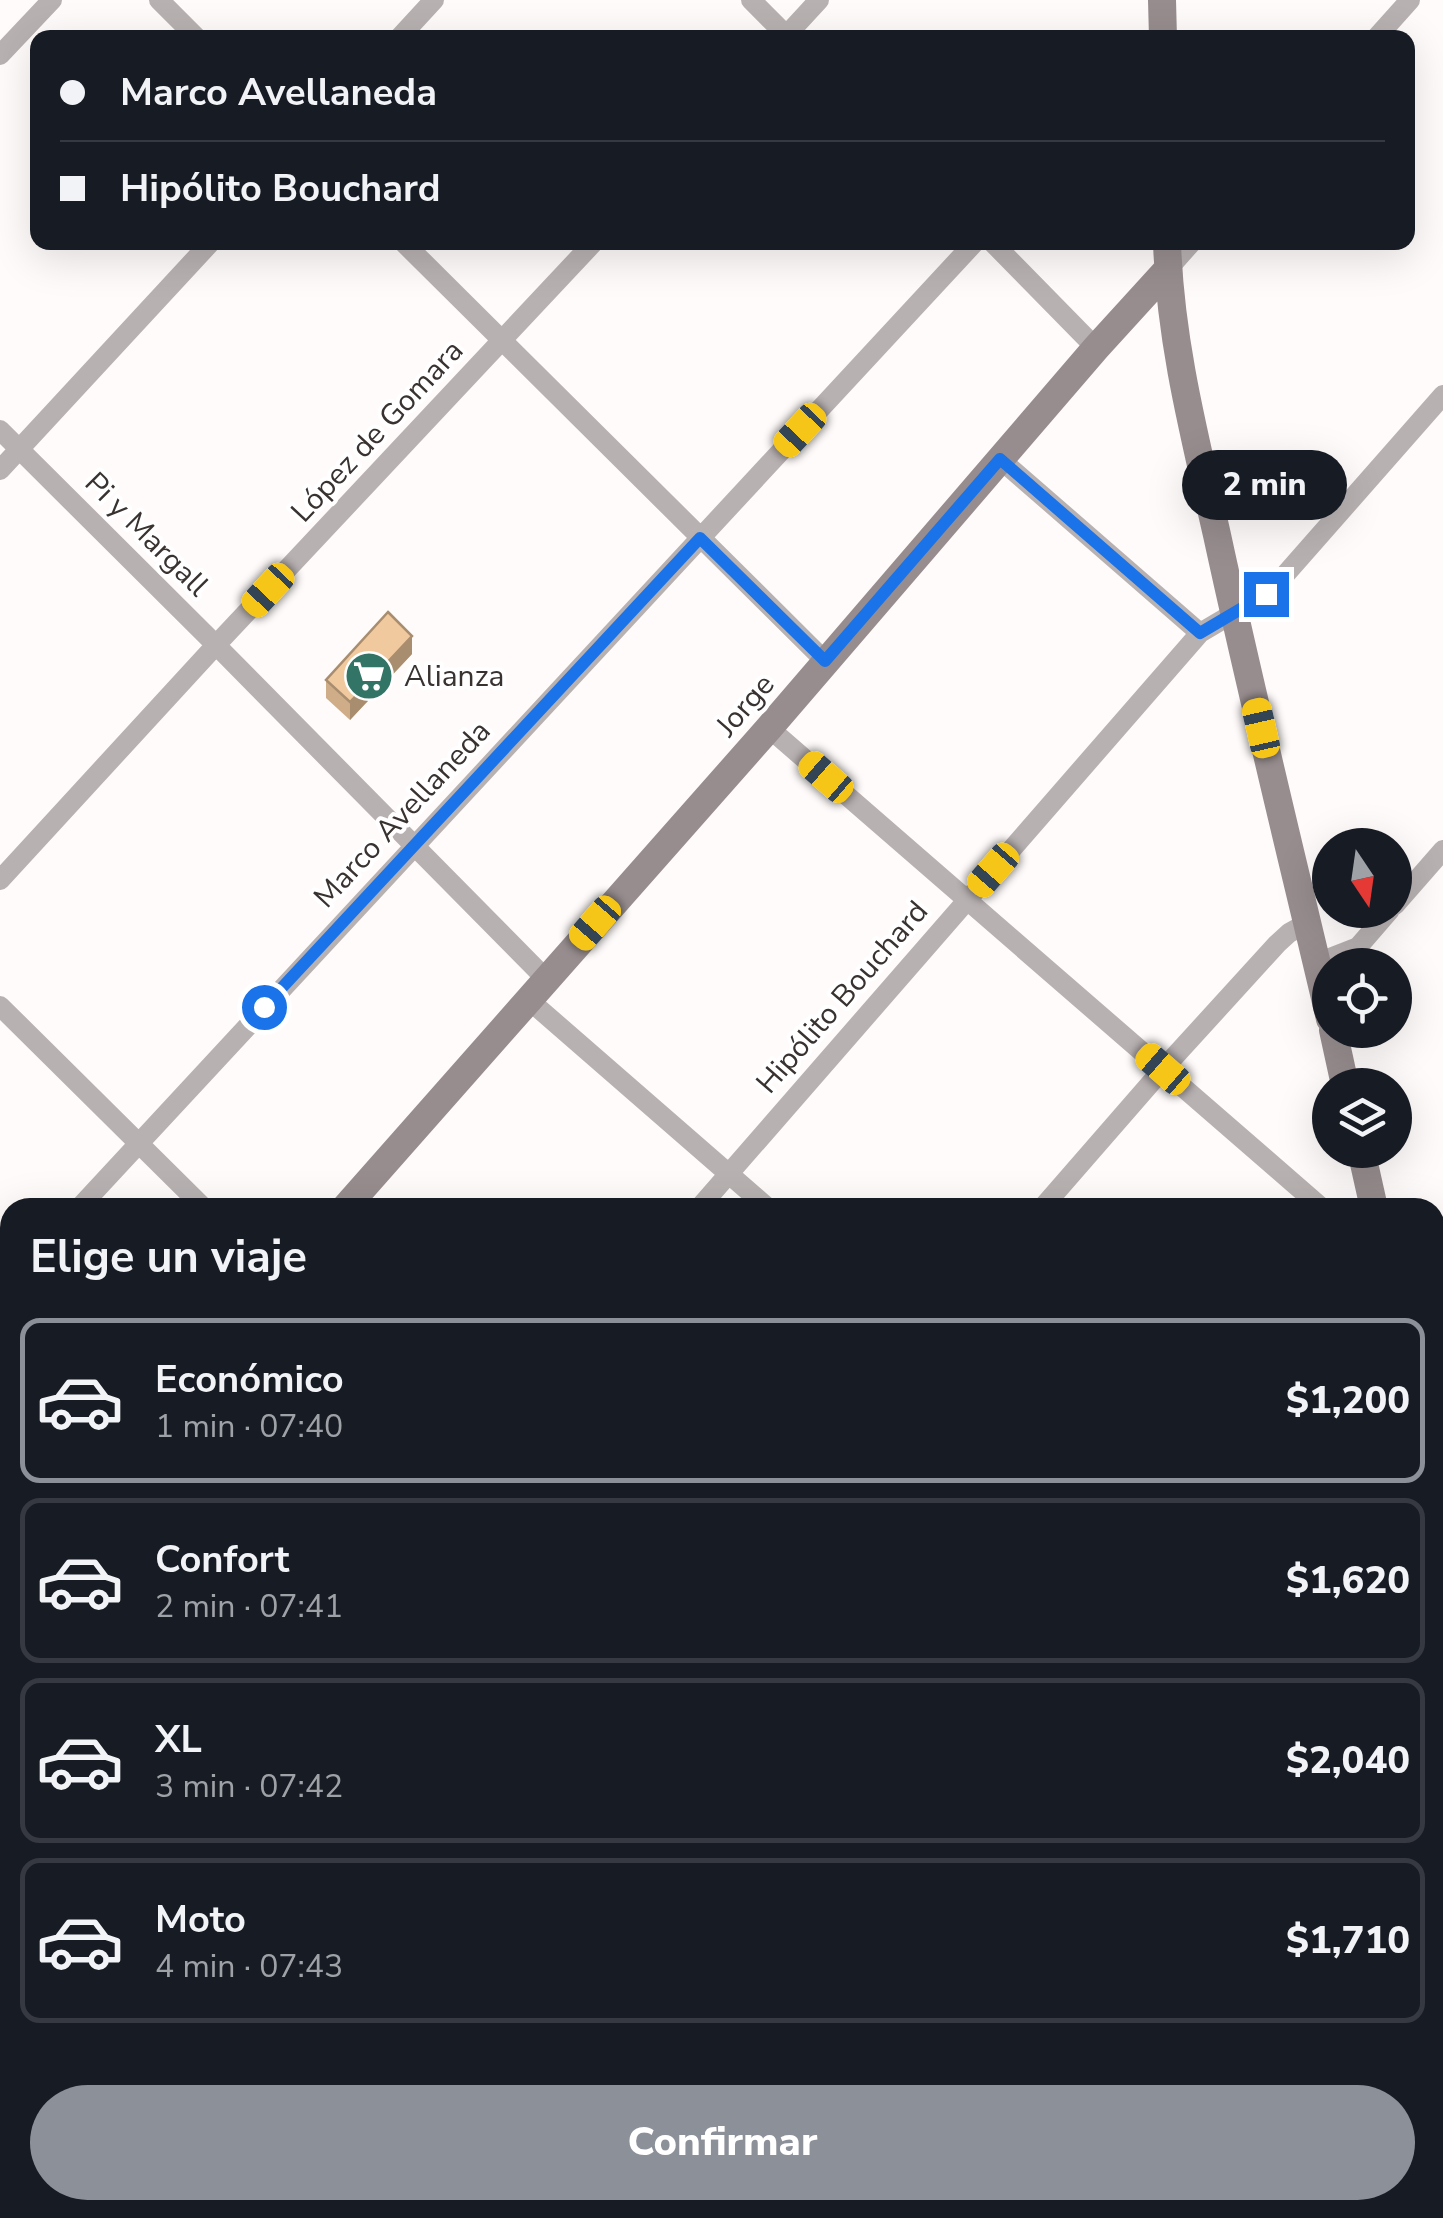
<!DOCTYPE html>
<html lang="es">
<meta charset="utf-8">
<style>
:root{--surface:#171b24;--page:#242831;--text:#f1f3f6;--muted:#9ea1a6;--line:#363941;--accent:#8c9099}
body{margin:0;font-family:"Nunito Sans",sans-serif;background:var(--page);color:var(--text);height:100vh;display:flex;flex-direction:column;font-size:38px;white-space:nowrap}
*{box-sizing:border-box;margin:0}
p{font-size:32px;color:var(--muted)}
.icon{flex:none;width:55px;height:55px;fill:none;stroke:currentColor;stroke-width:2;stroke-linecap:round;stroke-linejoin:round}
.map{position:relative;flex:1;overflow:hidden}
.panel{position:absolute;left:0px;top:1198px;width:1445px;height:1022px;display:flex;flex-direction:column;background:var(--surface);border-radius:30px 30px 0 0;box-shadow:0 10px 40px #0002}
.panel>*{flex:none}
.hud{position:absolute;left:30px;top:30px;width:1385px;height:220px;border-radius:20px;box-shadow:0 10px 40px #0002;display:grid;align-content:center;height:220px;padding:0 30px;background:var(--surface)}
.needle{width:65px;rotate:167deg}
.buttons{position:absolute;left:1312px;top:828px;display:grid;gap:20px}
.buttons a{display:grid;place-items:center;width:100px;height:100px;border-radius:50%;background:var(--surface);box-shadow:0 10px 40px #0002;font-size:50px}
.end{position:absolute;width:45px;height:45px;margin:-22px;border:12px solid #1a73e8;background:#fff;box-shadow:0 0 0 5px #fff}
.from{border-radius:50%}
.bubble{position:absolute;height:70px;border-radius:35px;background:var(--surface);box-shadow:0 10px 40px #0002;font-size:32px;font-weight:800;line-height:70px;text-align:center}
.car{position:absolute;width:30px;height:60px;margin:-30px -15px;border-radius:12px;box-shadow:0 0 8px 2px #0007;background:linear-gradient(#f5c518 24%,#345 0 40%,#f5c518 0 76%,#345 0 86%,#f5c518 0)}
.hud b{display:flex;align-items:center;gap:35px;height:95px;font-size:38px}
.hud b+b{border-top:2px solid var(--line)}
.hud i{width:25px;height:25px;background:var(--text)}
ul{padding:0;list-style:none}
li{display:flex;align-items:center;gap:30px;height:165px;margin:0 20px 15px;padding:0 10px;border:5px solid var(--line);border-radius:20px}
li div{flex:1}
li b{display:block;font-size:38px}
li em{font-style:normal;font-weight:800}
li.active{border-color:var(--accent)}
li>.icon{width:90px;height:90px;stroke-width:1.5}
h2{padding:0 30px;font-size:45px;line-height:120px}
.button{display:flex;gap:20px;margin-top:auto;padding:20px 30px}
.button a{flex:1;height:115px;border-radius:60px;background:var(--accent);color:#fff;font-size:40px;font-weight:800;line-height:115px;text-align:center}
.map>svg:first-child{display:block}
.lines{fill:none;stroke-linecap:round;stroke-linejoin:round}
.street{stroke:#b8b1b2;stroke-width:20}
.secondary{stroke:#978d8e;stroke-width:28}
.wall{fill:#cfad89}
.shaded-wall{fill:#a98d6f}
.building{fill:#f1c99f;stroke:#a98d6f;stroke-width:2.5}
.route{stroke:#1a73e8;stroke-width:12}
.labels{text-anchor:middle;stroke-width:8;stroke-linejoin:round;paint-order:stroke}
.street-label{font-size:30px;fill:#383331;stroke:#fff}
.poi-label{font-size:30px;fill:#383331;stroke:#fff;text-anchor:start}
</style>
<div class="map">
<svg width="1443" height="2218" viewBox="0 0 1443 2218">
<rect width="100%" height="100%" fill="#fefbfa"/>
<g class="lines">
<path class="street" d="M159 0 197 38
M751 0 789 38
M399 38 434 0
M784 38 819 0
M1376 38 1410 0
M0 55 52 0
M403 242 825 661
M992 242 1096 348
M1168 269 1192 242
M0 430 216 645 546 979
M1000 459 1200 633
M0 470 211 242
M769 728 1322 1208
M0 880 216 645 594 242
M1395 905 1443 850
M1317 963 1358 947 1390 910
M529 1000 768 1208
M0 1006 204 1208
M79 1208 975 242
M699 1208 1200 633 1266 594 1277 584 1443 395
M1042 1208 1163 1069 1277 944 1289 933 1307 923
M0 1292 10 1281
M1435 1390 1443 1386
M1435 1792 1443 1799
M1435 1876 1443 1866
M0 1958 10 1967
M0 2009 10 1998
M290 2210 299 2218
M715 2210 724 2218
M1204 2210 1213 2218
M162 2218 169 2210
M1139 2218 1146 2210"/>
<path class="secondary" d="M1162 0 1163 38
M1167 242C1170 342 1195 438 1217 535 1252 697 1292 858 1330 1019
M1333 1030 1345 1085
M1361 1150 1374 1208
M345 1208 769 728 1096 348 1168 269
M1435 1464 1443 1500
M0 1601 10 1589"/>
</g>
<path class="wall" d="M412 654 350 720 326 698V680Z"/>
<path class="shaded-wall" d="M412 636V654L350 720V702Z"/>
<path class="building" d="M388 612 412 636 350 702 326 680Z"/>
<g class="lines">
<path class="route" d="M264 1007 700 538 825 661 1000 459 1200 633 1266 594"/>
</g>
<defs>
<g id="supermarket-disc" transform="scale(2.5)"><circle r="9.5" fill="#327466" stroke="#fff"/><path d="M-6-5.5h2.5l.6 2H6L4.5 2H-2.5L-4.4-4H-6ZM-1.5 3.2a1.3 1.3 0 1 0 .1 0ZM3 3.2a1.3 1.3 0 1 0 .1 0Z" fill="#fff"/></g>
</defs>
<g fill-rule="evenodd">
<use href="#supermarket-disc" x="369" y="676"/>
</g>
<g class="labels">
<g class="street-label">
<text transform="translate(377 431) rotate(-47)" y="10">López de Gomara</text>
<text transform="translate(147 534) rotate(45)" y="10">Pi y Margall</text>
<text transform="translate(745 705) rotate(-49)" y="10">Jorge</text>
<text transform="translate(402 814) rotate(-47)" y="10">Marco Avellaneda</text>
<text transform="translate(842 997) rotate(-49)" y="10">Hipólito Bouchard</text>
</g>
<g class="poi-label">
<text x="404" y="686">Alianza</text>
</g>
</g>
</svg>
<div class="buttons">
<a><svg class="needle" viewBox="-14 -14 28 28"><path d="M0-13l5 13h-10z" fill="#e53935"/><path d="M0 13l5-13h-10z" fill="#9ea1a6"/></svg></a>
<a><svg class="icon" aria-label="locate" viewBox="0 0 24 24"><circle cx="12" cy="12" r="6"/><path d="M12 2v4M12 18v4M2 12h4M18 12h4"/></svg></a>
<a><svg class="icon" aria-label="layers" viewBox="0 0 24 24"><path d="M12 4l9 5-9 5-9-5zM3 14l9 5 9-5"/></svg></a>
</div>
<i class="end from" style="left:264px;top:1007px"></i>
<i class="end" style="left:1266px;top:594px"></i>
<div class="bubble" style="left:1182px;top:450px;width:165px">2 min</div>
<i class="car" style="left:800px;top:430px;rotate:223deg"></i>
<i class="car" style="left:268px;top:590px;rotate:223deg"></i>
<i class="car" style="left:1261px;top:728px;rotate:347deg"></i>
<i class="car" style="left:826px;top:777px;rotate:311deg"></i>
<i class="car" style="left:993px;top:870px;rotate:221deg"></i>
<i class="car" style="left:595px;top:923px;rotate:221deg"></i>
<i class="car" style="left:1163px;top:1069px;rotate:311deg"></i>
<div class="hud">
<b><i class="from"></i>Marco Avellaneda</b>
<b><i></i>Hipólito Bouchard</b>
</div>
<section class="panel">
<h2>Elige un viaje</h2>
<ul>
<li class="active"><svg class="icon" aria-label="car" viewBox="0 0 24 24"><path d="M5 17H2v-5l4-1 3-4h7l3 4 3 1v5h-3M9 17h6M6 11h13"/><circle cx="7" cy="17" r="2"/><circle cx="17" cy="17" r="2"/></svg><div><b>Económico</b><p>1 min · 07:40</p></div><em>$1,200</em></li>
<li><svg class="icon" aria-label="car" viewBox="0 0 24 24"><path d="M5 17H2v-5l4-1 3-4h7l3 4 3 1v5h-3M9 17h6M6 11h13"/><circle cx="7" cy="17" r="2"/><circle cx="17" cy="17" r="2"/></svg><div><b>Confort</b><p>2 min · 07:41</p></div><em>$1,620</em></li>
<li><svg class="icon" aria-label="car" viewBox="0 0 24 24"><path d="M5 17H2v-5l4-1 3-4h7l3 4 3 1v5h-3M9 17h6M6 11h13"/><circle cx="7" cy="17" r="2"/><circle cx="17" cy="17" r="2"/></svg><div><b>XL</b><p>3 min · 07:42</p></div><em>$2,040</em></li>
<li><svg class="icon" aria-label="car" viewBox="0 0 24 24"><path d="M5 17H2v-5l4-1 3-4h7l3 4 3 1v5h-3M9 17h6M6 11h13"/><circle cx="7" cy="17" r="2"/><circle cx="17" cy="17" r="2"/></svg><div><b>Moto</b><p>4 min · 07:43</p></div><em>$1,710</em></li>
</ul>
<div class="button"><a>Confirmar</a></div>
</section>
</div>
